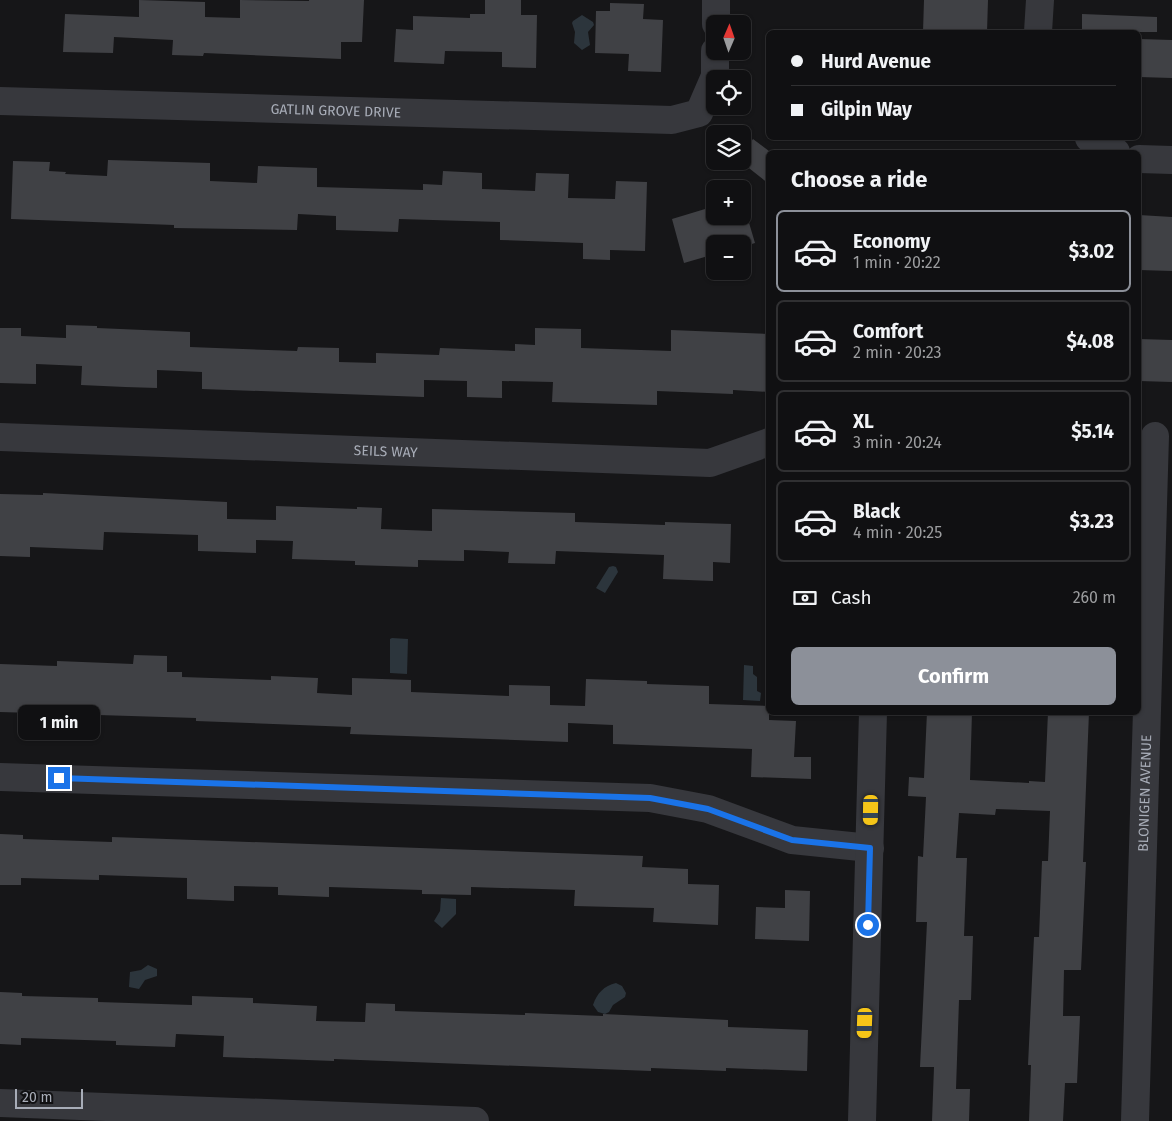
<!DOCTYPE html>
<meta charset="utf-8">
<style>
:root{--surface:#101012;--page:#1e1e20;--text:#f1f3f6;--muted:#9c9d9f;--line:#303032;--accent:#8c9099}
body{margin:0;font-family:"Fira Sans",sans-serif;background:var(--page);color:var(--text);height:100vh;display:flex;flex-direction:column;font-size:19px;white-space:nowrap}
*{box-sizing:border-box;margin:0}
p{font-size:16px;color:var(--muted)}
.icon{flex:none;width:28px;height:28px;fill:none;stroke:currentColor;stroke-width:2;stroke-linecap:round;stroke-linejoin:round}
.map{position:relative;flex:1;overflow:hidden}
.drawer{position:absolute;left:766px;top:150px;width:375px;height:565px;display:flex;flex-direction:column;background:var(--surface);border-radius:8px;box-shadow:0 1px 4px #0004,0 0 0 1px var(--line)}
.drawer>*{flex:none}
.banner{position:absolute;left:766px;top:30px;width:375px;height:110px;border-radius:8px;box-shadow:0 1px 4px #0004,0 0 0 1px var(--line);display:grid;align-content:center;height:110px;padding:0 25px;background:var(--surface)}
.needle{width:32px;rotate:2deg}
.tools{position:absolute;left:706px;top:15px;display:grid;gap:10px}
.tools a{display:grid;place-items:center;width:45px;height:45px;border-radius:8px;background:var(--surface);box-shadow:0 1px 4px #0004,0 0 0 1px var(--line);font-size:25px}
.scale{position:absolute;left:15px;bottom:12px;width:68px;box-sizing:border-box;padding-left:5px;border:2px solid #a8adb8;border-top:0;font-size:14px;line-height:18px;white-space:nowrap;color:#a8adb8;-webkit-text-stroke:4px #111113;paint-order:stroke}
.end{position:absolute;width:22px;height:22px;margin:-11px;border:6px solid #1a73e8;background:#fff;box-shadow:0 0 0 2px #fff}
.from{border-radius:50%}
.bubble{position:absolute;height:35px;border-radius:8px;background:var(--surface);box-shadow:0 1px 4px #0004,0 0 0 1px var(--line);font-size:16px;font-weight:700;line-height:35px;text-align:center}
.car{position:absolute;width:15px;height:30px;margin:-15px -8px;border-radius:6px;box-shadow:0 0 4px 1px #0007;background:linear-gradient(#f5c518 24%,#345 0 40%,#f5c518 0 76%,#345 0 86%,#f5c518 0)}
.banner b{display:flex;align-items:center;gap:18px;height:48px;font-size:19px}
.banner b+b{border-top:1px solid var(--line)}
.banner i{width:12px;height:12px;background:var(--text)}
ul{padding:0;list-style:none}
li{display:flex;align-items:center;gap:15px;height:82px;margin:0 10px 8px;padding:0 15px;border:2px solid var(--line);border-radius:8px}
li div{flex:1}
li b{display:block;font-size:19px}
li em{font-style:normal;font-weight:700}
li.selected{border-color:var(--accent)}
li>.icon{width:45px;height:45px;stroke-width:1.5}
h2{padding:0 25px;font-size:22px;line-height:60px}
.pay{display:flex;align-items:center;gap:12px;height:55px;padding:0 25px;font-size:19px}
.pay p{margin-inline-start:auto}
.action{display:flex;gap:10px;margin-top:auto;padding:10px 25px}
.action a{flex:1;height:58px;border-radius:8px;background:var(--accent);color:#fff;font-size:20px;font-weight:700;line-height:58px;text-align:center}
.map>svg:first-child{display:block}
.water{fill:#2c353c}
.building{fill:#404145}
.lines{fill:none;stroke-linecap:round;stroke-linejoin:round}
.minor{stroke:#37383d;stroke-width:28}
.route{stroke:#1a73e8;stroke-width:6}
.labels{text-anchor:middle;stroke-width:4;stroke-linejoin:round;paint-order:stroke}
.street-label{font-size:14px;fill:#a8adb8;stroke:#111113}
</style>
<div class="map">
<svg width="1172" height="1121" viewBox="0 0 1172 1121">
<rect width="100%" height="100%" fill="#161618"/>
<path class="water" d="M582 15 593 22 594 25 588 32 590 45 582 50 574 43 575 32 572 23 573 21Z
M613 566 616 567 618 572 605 593 596 588 609 567Z
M392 638 408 639 407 674 390 673V639Z
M744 665 753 666V674L757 677V691L761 693 760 701 743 700Z
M441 898 456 899V914L442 928 434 921 440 911Z
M148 965 157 969V976L145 980 139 989 129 987 130 972 141 970Z
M616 983 622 986 626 993 625 997 613 1005 609 1012 605 1014 598 1012 593 1005C597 993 604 986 616 983Z"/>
<path class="building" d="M139 0 205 2V17L240 18V0L309 1V0H364L362 42H341V59L204 53 203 56 172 55 173 40 114 37 113 53 63 52 65 14 139 17Z
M485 0H521V15H537L536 68 502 67V52L445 51 444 64 394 62 396 29 413 30V16L470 18V14H485Z
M924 0H988L987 32H923Z
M610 3 644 4 643 19 663 20 661 72 628 71 629 54 595 53 596 11H610Z
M1082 14 1157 17V32H1082Z
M1139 39 1172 40V78L1139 77Z
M753 139 769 151V184L740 161H742V153Z
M108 160 210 163V181L257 183 258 166 317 168V187L423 190V184L442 185 443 171 482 173V189L535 191 536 173 569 174 568 198 615 199 616 181 647 182 645 251 610 250V260L583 259V243L500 240V222L399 219 398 232 336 230V216L298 214 297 230 174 228V225L11 219 13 161 50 162 49 171 66 172 65 174 107 176Z
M742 199 755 243 742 247V244H715V254L684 263 672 219 715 206V216H742Z
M1139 215 1172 217V271L1139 270Z
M66 325 97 326V328L190 332V347L297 351 298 347 339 348V362L376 363V353L439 355 440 348 515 351V344L535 345V328L581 329V348L671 351V330L769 334V392L733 390V394L657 391V405L552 402 553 382 502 381V398L467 397V381L424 380V397L202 389V372L157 370V388L125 387 81 385 82 366 36 364V384L0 383V328H21V336L66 338Z
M1139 339 1172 340V382L1139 381Z
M43 493 227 502V519L276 520V506L357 509V507L382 508 381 529 432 531V509L575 513V522L665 525V522L731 524 730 563 713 562V581L663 579 664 555 556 551 555 564 508 563 509 552 464 550V561L418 560V567L355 565V561L292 559 293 541 256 540V553L198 551V535L104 532 103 550 30 547V557L0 556V494L43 495Z
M134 655 167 656V672H182V677L271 680V676L318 678 317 693 352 695V678L411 680V692L509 696V685L550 686V705L585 706 586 679 647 681V684L709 686V704L769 706V720L796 721 794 757H811V779L751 777 752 749 613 744V725L568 723V742L350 734 351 727 196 721V718L0 712V664L57 666V661L133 664Z
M927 712H972L970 780 1029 783V781L1045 782 1048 712H1089L1083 862H1086L1081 970H1064L1063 1016H1080L1077 1083H1065L1063 1121H1029L1031 1065H1028L1034 937H1039L1042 861H1048L1050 811 996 809 995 815 959 813 956 858H967L964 936H973L971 1000H959L956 1089H970L969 1121H932L934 1067H920L927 922H916L918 856 923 857 926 797 908 796 909 777 924 778Z
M0 834 23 835V839L112 842V837L643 856 642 867 688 869V884L719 885 718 925 653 922 654 908 574 906 575 890 471 887V895L422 894V890L329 887V897L278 895V887L234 886V901L187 899V878L99 875V880L21 878V885H0Z
M785 890 810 891 809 941 755 939 756 907 785 908Z
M0 992 22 993V996L98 998V1002L192 1005V996L253 998V1003L317 1006 316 1021 365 1022 366 1003 395 1004V1011L525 1015V1013L603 1016V1014L728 1020V1027L808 1030 807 1071 726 1068V1071L651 1068V1071L334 1059V1061L223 1057 224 1036 176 1034 175 1047 116 1045V1041L21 1038V1045L0 1044Z"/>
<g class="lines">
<g class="minor">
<path d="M716 24V0"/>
<path d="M1038 32 1040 0"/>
<path id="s1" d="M0 101 672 120 699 113 715 76V51"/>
<path d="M1089 138 1094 143 1116 152"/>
<path d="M1139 159 1172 160"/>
<path id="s2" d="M0 437 710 463 769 442"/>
<path d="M0 777 650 798 708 809 792 840 870 848"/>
<path d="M0 1103 475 1121"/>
<path d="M862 1121 873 712"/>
<path id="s3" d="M1135 1121 1155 436"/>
</g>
</g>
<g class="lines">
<path class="route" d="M59 778 650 798 708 809 792 840 870 848 868 925"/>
</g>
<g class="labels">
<g class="street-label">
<text dy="5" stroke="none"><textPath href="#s1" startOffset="336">GATLIN GROVE DRIVE</textPath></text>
<text dy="5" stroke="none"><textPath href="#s2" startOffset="386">SEILS WAY</textPath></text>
<text dy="5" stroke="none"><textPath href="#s3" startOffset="328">BLONIGEN AVENUE</textPath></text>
</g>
</g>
</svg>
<div class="tools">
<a><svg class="needle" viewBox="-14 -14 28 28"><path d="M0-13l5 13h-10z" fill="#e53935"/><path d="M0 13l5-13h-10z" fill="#9c9d9f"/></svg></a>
<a><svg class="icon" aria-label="locate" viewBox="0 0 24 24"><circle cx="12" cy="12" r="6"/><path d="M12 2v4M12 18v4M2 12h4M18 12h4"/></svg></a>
<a><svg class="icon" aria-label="layers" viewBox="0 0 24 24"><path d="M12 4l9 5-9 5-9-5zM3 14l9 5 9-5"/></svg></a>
<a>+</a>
<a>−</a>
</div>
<div class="scale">20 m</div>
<i class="end from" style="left:868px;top:925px"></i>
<i class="end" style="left:59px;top:778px"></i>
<div class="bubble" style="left:18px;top:705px;width:82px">1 min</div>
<i class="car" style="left:871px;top:810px;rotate:181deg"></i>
<i class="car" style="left:865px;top:1023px;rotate:182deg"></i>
<div class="banner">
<b><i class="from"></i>Hurd Avenue</b>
<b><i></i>Gilpin Way</b>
</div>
<section class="drawer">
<h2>Choose a ride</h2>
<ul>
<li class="selected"><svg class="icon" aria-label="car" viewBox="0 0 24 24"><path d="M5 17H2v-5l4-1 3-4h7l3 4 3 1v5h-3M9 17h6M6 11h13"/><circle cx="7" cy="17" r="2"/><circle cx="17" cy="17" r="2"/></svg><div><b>Economy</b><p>1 min · 20:22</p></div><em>$3.02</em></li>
<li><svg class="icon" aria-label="car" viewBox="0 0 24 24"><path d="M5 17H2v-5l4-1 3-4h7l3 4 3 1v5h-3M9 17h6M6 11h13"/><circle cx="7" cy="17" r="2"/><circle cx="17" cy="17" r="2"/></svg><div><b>Comfort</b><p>2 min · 20:23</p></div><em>$4.08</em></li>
<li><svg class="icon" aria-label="car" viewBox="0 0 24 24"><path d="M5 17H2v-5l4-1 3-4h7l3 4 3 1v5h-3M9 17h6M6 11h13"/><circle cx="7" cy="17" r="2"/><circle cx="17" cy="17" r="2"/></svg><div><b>XL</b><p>3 min · 20:24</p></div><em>$5.14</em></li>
<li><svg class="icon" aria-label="car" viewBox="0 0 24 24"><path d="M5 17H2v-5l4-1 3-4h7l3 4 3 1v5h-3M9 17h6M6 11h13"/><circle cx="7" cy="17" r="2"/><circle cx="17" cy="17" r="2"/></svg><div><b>Black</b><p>4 min · 20:25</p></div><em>$3.23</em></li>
</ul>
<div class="pay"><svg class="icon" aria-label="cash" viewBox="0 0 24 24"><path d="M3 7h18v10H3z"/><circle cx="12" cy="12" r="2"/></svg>Cash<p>260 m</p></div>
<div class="action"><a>Confirm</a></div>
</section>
</div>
